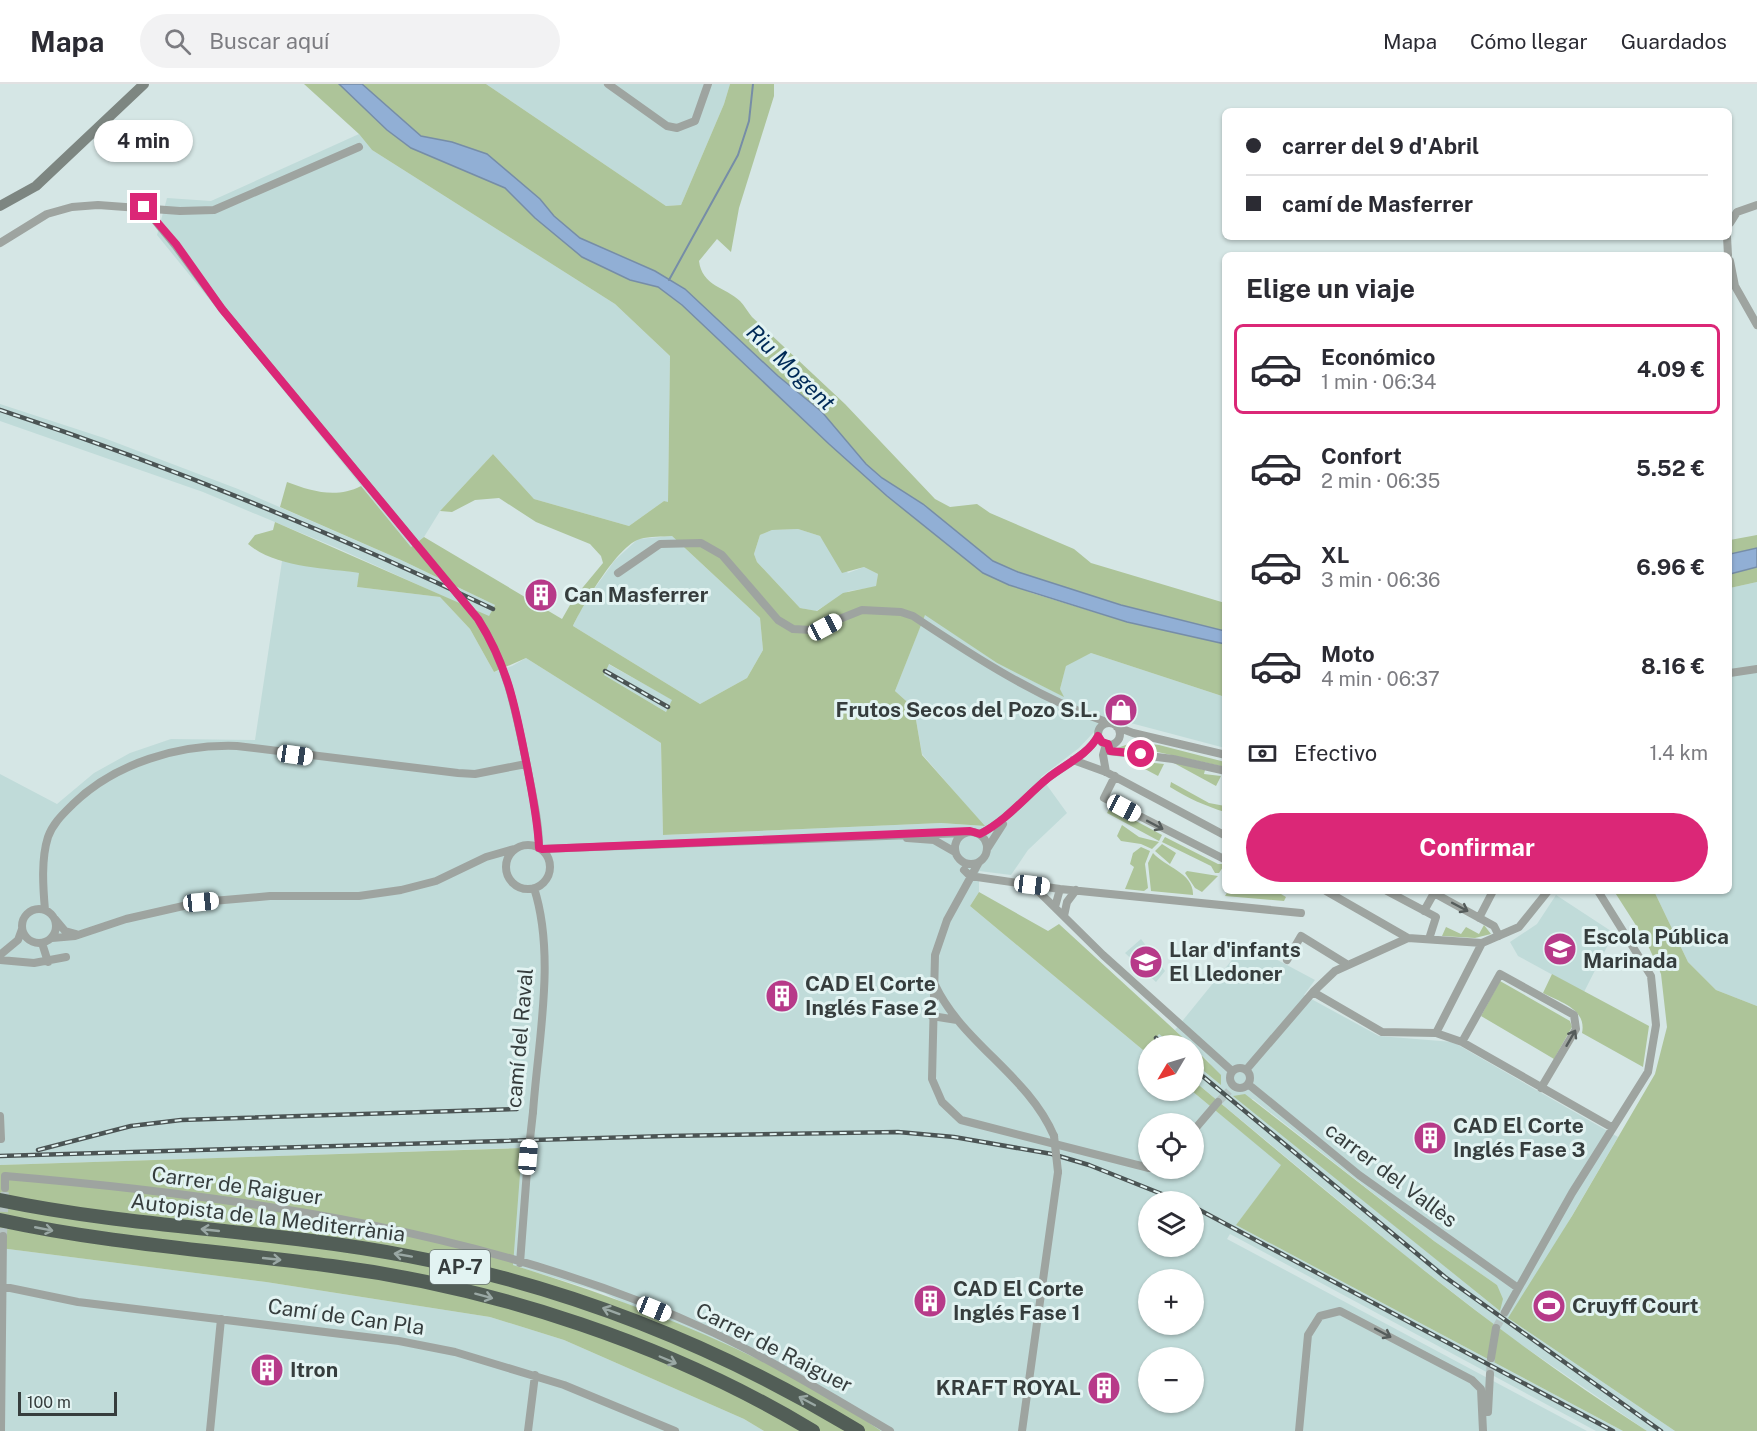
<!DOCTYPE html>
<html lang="es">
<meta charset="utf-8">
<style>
:root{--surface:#fff;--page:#f2f2f3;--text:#2b2b33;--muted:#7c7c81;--line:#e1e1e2;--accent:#db2777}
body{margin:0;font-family:"Public Sans",sans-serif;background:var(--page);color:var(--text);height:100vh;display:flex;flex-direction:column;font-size:22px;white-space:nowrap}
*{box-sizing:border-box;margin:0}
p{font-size:20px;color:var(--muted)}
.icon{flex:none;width:33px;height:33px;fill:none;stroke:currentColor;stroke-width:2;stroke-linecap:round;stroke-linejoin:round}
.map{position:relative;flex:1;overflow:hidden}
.details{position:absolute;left:1222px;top:168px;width:510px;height:642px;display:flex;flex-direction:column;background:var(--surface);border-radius:9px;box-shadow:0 2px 4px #0004}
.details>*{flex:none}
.banner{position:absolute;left:1222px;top:24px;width:510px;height:132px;border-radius:9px;box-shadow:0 2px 4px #0004;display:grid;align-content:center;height:132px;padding:0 24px;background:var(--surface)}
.needle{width:39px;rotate:232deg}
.controls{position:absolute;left:1138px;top:951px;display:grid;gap:12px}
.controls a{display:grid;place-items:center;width:66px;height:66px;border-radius:50%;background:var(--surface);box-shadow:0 2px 4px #0004;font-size:30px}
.scale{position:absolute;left:18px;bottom:15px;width:99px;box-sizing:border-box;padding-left:6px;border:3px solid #363d3d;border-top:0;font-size:16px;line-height:21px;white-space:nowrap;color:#363d3d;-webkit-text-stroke:4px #e2f3f2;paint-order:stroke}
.end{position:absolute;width:27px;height:27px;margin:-14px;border:8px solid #db2777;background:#fff;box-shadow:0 0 0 3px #fff}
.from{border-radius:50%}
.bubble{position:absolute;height:42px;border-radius:21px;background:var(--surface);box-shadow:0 2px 4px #0004;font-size:20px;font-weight:700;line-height:42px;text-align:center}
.car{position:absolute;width:18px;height:36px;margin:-18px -9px;border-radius:8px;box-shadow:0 0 4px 2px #0007;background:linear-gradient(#fff 24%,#345 0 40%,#fff 0 76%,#345 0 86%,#fff 0)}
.banner b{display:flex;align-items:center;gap:21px;height:57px;font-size:22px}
.banner b+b{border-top:2px solid var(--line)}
.banner i{width:15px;height:15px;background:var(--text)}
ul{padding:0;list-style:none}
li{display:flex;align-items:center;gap:18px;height:90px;margin:0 12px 9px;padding:0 12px;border:3px solid transparent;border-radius:9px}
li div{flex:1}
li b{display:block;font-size:22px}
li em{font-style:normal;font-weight:700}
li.current{border-color:var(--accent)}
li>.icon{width:54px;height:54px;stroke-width:1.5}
h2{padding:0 24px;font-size:27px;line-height:72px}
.pay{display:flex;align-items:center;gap:15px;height:66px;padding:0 24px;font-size:22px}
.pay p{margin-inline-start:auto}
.primary-button{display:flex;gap:12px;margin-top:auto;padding:12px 24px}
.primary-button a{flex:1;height:69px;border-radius:36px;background:var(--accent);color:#fff;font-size:24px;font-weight:700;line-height:69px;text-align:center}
header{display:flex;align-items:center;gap:36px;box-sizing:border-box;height:84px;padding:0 30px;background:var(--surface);border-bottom:2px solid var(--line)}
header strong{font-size:28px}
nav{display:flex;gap:33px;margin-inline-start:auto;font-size:21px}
.search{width:420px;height:54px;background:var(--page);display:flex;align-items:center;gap:15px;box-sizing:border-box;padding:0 21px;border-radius:33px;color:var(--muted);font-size:22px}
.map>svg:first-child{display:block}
.built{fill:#c0dbd9;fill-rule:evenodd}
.green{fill:#adc499;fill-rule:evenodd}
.water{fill:#91afd5;stroke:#768da7;stroke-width:1.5}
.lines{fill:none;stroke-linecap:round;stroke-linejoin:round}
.stream{stroke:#768da7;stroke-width:2}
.minor-tunnel{stroke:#b5c4c3;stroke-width:8;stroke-dasharray:8 4;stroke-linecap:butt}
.minor{stroke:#9ea4a0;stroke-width:8}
.secondary{stroke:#7d8681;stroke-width:10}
.motorway{stroke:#525e57;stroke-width:14}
.rail-casing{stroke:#4b5454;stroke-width:4.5}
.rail{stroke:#e2f3f2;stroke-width:2;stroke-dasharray:7;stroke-linecap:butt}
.minor-bridge{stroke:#9ea4a0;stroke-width:8}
.oneway{stroke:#555c5b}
.oneway2{stroke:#9aa8a4}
.route{stroke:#db2777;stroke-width:8}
.labels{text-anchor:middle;stroke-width:6;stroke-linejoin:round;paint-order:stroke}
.shield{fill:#e2f3f2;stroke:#6a7473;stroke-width:1.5}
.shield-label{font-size:20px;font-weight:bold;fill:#363d3d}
.poi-label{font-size:21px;font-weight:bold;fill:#363d3d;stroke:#e2f3f2;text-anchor:start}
.street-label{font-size:21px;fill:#363d3d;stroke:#e2f3f2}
.water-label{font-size:22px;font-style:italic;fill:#002a57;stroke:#e2f3f2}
</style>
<header>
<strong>Mapa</strong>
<div class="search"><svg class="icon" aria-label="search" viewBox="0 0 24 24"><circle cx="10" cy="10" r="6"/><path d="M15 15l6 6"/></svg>Buscar aquí</div>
<nav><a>Mapa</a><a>Cómo llegar</a><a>Guardados</a></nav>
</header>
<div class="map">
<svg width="1757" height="1347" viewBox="0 0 1757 1347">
<rect width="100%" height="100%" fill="#d5e6e5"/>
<path class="built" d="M486 0H730L724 20 681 121 666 122Z
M359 50 372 66 615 220 670 272 668 419 664 417 629 442 534 415 493 370 440 427 424 453 411 463 157 151 167 114 211 117Z
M0 320 104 354 238 405 399 475 495 521 489 533 337 464 203 408 0 337Z
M798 445 820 452 848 489 864 483 878 490 876 503 849 507 816 527 800 524 757 478 754 470 760 451 772 446Z
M672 452 760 534 763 566 747 594 700 620 573 542 584 519 615 476 638 455Z
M282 477 360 489 357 503 440 513 470 545 494 588 512 582 526 574 661 659 663 751 941 739 984 742 922 670 914 624 895 607 925 530 997 579 1063 612 1060 605 1066 581 1091 569 1225 613V664L1108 633 1079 664 1041 693 1067 729 1028 766 1011 791 979 787V808L970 822 1149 971V1006L1192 1007 1282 1081 1236 1141 1623 1347H1596L1230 1150 1227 1155 1587 1347H881L604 1209 512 1181 521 1064 0 1081V690L57 720 94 689 130 669 171 655 255 656ZM1149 1040H1194V1084H1149ZM1149 1118H1194V1162H1149ZM1149 1196H1194V1240H1149ZM1149 1274H1194V1318H1149Z
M1757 498V922L1716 906 1688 878 1654 807H1730V504Z
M608 580 673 616 666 628 604 591Z
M1556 811 1614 849 1584 908 1518 872 1510 858 1537 840Z
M1141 855 1165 887 1156 898 1125 869Z
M1240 866 1268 871 1315 896 1304 911 1379 952 1453 958 1618 1053 1511 1236 1675 1347H1647L1513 1255 1403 1170 1194 997V979L1221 1001 1209 978 1175 946ZM1234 1012 1253 1015 1434 1157 1497 1201 1500 1227Z
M1159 950 1173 961H1152L1150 960Z
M0 1164 266 1198 490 1233 564 1256 744 1335 764 1347H0Z"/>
<path class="green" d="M304 0H339L387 46 411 64 505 104 530 129 582 173 630 196 658 203 682 221 829 360 887 412 983 489 1032 509 1127 538 1225 560V613L1091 569 1066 582 1060 605 1064 613 997 579 925 531 895 607 914 624 922 671 985 742 941 739 663 751 661 659 526 574 494 588 470 545 440 513 357 503 359 489C325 484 276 484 248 460L255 451 273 446 275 438 489 532 495 521 399 475 280 423 287 398C311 407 336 415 361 402L411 463 424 453 562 535 574 514 603 479 601 472 590 460 536 438 499 414 475 416 452 428 440 427 493 370 534 415 629 442 664 417 668 418 670 272 615 220 372 66 359 50ZM798 445 820 452 842 489 864 483 878 490 876 502 843 509 817 527 800 524 757 478 754 470 760 451 772 446ZM672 452 760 534 763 566 747 594 700 620 573 542C583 521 618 461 640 455 650 452 662 453 672 452ZM609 580 672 616 666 628 604 591Z
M362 0H486L666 122 681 121 724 20 730 0H774V12L739 124 731 168 717 155 699 177C702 202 725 203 740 217 744 221 748 228 752 233L845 320 935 415 950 423 977 420 990 429 1074 465 1091 479 1225 519V547L1121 521 1018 488 993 477 923 420 882 394 866 380 822 328 778 292 685 205 655 187 580 154 554 132 540 115 487 70 452 58 421 52Z
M1757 451V464L1730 470V456Z
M1757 483V498L1730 504V490Z
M1134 658 1159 661 1225 678V683L1144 665 1112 666Z
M1127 673 1146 674 1145 678 1164 680 1158 692 1126 675Z
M1172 678 1205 686 1204 690 1221 692 1216 702Z
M1171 698 1209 719 1225 722V728C1205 722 1188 714 1170 703Z
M1110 723 1162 751 1159 757 1107 729Z
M1122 741 1139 753 1159 758 1152 765 1141 760 1121 757 1117 752Z
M1165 753 1218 780H1225L1219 789H1215L1211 782 1162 758Z
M1162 760 1176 769 1170 780 1155 767Z
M1141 763 1150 767 1145 780 1148 804 1144 807 1125 805 1134 783 1130 780 1133 769Z
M1153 769C1165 783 1194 789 1193 811L1151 807 1148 779Z
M1187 787 1218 792 1202 808 1195 804 1185 789Z
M1228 807H1276L1286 813 1284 817 1225 812Z
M1614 807H1654L1688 878 1716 906 1757 922V1347H1675L1508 1234 1572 1132 1655 990 1667 943 1661 890 1646 857Z
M979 808 1048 847 1059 840 1191 961H1173L1159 950 1151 960 1152 961 1149 962V971L970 822Z
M1484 841 1491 850 1475 854 1442 852 1446 843 1461 850 1466 843 1479 850Z
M1552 890 1649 942 1643 983 1582 949C1587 925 1560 918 1543 909Z
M1500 897 1570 937 1572 943 1554 975 1481 932Z
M1194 964 1221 991V1001L1194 979Z
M1194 997C1340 1119 1486 1244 1647 1347H1623L1236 1141 1281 1081 1192 1007Z
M1245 1010 1434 1157 1497 1201 1503 1215 1500 1227 1233 1012Z
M522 1064 513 1181C641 1221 770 1270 881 1347H764L744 1335 564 1256 490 1233 266 1198 0 1164V1081Z"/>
<path class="water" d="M339 0H362L421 52 452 58 487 70 540 115 554 132 580 154 655 187 685 205 778 292 822 328 866 380 882 394 923 420 993 477 1018 488 1121 521 1225 547V560L1127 538 1009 501 983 489 887 412 829 360 682 221 658 203 630 196 582 173 535 134 505 104 411 64 387 46Z
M1757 464V483L1730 490V470Z"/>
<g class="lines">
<path class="stream" d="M669 196 738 71 749 37 753 0"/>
<path class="minor-tunnel" d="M1218 1018 1229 1007
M3 1152 5 1104
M1496 1244 1505 1228
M1490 1290 1491 1274"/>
<path class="minor" d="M608 0 667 42 677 44 695 37 708 0
M144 123 175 161 222 225 478 535C508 582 516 629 527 682 532 709 539 737 539 764
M1730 139 1737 128 1757 121
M1727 153 1728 171
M0 159 47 130 72 123 98 121 180 127 214 126 359 63
M1730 177 1735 202 1757 241
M618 489 660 460 701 459 722 471 778 536 793 545 812 546 862 526 901 528 913 532C976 574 1038 614 1109 639
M1730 589 1757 585
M1098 650a11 11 0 1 1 22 0a11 11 0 1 1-22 0Z
M1117 643 1133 649 1226 671
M1106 660 1103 671 1106 688
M1108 660 1109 667 1173 675 1226 687
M1073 676 1106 688 1226 752
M1115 692 1104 714 1226 776
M955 764a16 16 0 1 1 32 0a16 16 0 1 1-32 0Z
M980 750C1007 736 1025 713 1048 694 1064 681 1088 671 1098 652
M907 754 934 756 955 768
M506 783a22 22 0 1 1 44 0a22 22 0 1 1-44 0Z
M542 765 964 749
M987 765 1003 740
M979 778 947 836 935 871 932 995 942 1018 961 1036 1149 1084
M964 786 970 792 1060 805 1301 829
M1032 801 1103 871 1232 987
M1326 807 1408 854 1482 859 1519 843 1548 807
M1387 807 1436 833 1429 855
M1055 823 1060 805
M22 842a17 17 0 1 1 34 0a17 17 0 1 1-34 0Z
M45 826C43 803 41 775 48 753 53 739 63 730 73 720 115 679 179 660 237 662L458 689 475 690 526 680
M1424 827 1434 809 1494 842 1499 852
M1064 832 1067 818 1076 806
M1479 834 1493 807
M55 835 65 847 76 850
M52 854 75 852 126 835 201 818 270 812H359L401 806 436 797 486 773 514 765
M42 859 48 878
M0 871 18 856 22 845
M0 876 34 879 66 873
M1287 876 1301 852 1348 881
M935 901C963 960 1028 991 1054 1052
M1313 908 1382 948 1436 949 1462 958 1613 1044
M932 932 957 936
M1436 949 1482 859
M1462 958 1500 890 1574 931 1576 945 1541 1004
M1230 994a10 10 0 1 1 20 0a10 10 0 1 1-20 0Z
M1246 986 1313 908 1335 887 1408 854
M1248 1000 1359 1091 1518 1204
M533 1028C538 957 556 872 534 804
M0 1032 1 1055
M1194 1046 1218 1018
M5 1104V1092C241 1112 498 1148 714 1249 775 1278 832 1313 890 1347
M520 1179 528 1073
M0 1202 78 1218 399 1257 455 1268 564 1301 675 1347
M1505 1228 1572 1109 1648 988 1656 941 1651 892 1598 807
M1491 1274 1496 1244
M1488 1328 1490 1290
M1 1347 3 1152
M210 1347 221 1235
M528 1347 535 1291
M1022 1347 1058 1088
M1299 1347 1308 1251 1320 1232 1340 1227 1472 1296 1481 1305 1483 1347"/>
<path class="secondary" d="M0 122 36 102 144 0"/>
<path class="motorway" d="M0 1116C135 1144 273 1146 408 1172 569 1203 718 1262 858 1347
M0 1136C110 1160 221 1167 332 1182 495 1203 671 1261 813 1347"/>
<g class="rail-casing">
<path id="rail" d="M0 326C169 382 332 448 493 525
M605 587 668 623
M1156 954 1166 962
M1194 985 1445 1193 1661 1347
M38 1066 131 1042 181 1036 517 1025
M0 1072 668 1052 898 1048 954 1053 1052 1070 1089 1081 1182 1118
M1194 1123 1613 1347"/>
</g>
<use href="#rail" class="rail"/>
<path class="minor-bridge" d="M1054 1052 1058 1088
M528 1073 533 1028"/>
</g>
<defs><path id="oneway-shaft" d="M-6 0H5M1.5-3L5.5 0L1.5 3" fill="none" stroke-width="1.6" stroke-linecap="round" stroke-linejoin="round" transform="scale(1.5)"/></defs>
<g class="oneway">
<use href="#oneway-shaft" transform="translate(1155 741) rotate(28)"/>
<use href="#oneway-shaft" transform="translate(1460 823) rotate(28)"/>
<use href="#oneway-shaft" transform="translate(1571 954) rotate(-60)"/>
<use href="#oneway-shaft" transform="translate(1383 1249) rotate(28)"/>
</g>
<g class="oneway2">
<use href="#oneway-shaft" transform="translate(44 1145) rotate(11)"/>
<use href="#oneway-shaft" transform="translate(210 1146) rotate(-174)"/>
<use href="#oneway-shaft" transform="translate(403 1171) rotate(-170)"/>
<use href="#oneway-shaft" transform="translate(272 1175) rotate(6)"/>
<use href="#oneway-shaft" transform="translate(484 1212) rotate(15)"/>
<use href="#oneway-shaft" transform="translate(611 1227) rotate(-160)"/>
<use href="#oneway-shaft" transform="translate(668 1276) rotate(23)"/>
<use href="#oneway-shaft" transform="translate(807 1317) rotate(-152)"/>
</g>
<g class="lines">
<path class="route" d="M144 123 176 160 222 225 478 535C509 584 516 627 527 682 532 709 538 737 539 764L542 765 946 748 970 747 980 750C1007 736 1025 713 1048 694 1064 681 1088 671 1098 652L1102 658 1108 660 1110 667 1141 670"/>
</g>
<defs>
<g id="building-disc" transform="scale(1.725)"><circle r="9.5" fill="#b73a89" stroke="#e2f3f2"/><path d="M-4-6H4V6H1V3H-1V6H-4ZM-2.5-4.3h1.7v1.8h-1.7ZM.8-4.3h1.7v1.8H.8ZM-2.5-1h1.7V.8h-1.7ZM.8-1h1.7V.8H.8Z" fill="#fff"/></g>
<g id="shop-disc" transform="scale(1.725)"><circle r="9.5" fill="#b73a89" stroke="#e2f3f2"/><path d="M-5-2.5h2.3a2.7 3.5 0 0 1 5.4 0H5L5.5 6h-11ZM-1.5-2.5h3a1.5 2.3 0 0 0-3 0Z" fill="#fff"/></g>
<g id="school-disc" transform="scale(1.725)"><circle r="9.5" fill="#b73a89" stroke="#e2f3f2"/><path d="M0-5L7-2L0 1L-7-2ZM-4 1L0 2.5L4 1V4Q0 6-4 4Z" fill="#fff"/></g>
<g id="stadium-disc" transform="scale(1.725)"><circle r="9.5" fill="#b73a89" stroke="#e2f3f2"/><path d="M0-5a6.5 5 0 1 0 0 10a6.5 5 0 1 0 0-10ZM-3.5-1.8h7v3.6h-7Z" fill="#fff"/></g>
</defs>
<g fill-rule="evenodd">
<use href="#building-disc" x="541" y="511"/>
<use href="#shop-disc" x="1121" y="626"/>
<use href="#school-disc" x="1560" y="865"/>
<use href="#school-disc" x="1146" y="878"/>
<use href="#building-disc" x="782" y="912"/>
<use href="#building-disc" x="1430" y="1054"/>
<use href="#building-disc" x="930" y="1217"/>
<use href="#stadium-disc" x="1549" y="1222"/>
<use href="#building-disc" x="267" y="1286"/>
<use href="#building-disc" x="1104" y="1304"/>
</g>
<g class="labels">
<rect class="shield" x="430" y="1166" width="60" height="34" rx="4.5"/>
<g class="shield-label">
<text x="460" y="1190">AP-7</text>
</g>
<g class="poi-label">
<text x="564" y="518">Can Masferrer</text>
<text x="1098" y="633" text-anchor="end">Frutos Secos del Pozo S.L.</text>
<text x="1583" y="860">Escola Pública<tspan x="1583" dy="24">Marinada</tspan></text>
<text x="1169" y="873">Llar d'infants<tspan x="1169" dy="24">El Lledoner</tspan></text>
<text x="805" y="907">CAD El Corte<tspan x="805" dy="24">Inglés Fase 2</tspan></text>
<text x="1453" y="1049">CAD El Corte<tspan x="1453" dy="24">Inglés Fase 3</tspan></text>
<text x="953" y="1212">CAD El Corte<tspan x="953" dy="24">Inglés Fase 1</tspan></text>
<text x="1572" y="1229">Cruyff Court</text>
<text x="290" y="1293">Itron</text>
<text x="1081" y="1311" text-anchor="end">KRAFT ROYAL</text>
</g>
<g class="street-label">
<text transform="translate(520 954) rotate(-85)" y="7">camí del Raval</text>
<text transform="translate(1391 1091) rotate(37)" y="7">carrer del Vallès</text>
<text transform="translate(237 1102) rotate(8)" y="7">Carrer de Raiguer</text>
<text transform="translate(268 1134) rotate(7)" y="7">Autopista de la Mediterrània</text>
<text transform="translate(346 1233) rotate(8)" y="7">Camí de Can Pla</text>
<text transform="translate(774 1264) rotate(27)" y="7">Carrer de Raiguer</text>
</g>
<g class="water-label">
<text transform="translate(791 283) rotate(44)" y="8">Riu Mogent</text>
</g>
</g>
</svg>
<div class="controls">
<a><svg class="needle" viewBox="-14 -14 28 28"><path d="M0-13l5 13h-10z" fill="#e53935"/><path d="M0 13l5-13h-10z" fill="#7c7c81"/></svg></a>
<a><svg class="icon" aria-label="locate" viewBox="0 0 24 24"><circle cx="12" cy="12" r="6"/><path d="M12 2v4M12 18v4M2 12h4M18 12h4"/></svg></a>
<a><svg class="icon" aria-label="layers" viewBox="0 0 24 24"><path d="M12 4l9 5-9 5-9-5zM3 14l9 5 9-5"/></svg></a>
<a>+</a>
<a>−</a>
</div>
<div class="scale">100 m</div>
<i class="end from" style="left:1141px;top:670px"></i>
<i class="end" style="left:144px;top:123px"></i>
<div class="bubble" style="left:94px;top:36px;width:99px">4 min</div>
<i class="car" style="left:825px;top:543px;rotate:62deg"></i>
<i class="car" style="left:295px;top:671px;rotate:98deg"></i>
<i class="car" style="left:1124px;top:724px;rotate:118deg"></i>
<i class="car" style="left:1032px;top:801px;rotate:97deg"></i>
<i class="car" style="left:201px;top:818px;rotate:84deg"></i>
<i class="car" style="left:528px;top:1073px;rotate:5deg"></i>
<i class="car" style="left:654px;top:1225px;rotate:112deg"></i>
<div class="banner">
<b><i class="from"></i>carrer del 9 d'Abril</b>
<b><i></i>camí de Masferrer</b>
</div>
<section class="details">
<h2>Elige un viaje</h2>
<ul>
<li class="current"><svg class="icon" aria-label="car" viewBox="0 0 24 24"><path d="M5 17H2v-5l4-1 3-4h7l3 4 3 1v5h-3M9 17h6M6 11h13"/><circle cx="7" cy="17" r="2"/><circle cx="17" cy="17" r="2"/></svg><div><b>Económico</b><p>1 min · 06:34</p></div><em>4.09 €</em></li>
<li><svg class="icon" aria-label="car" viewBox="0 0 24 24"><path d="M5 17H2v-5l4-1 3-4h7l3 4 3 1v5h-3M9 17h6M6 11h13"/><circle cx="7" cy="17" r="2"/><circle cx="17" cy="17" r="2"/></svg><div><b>Confort</b><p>2 min · 06:35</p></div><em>5.52 €</em></li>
<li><svg class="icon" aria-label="car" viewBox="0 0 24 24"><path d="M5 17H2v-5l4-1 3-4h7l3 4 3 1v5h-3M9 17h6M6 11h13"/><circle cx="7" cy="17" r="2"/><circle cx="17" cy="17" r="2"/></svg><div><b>XL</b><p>3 min · 06:36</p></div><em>6.96 €</em></li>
<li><svg class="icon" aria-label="car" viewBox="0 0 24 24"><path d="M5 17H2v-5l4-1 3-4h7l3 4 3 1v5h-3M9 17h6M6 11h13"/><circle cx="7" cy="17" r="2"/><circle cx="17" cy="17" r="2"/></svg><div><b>Moto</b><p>4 min · 06:37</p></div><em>8.16 €</em></li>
</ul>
<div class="pay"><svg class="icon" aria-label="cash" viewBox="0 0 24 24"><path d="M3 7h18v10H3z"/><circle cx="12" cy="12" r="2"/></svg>Efectivo<p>1.4 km</p></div>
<div class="primary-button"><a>Confirmar</a></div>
</section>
</div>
